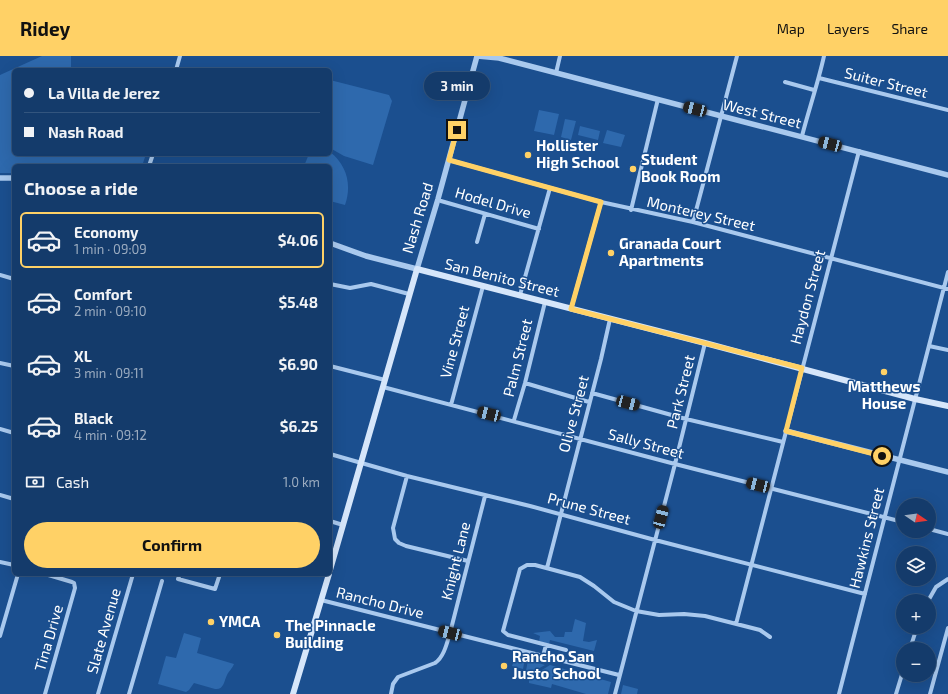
<!DOCTYPE html>
<meta charset="utf-8">
<style>
:root{--surface:#143b6b;--page:#1d4271;--text:#f1f3f6;--muted:#9dadc1;--line:#33557e;--accent:#ffd166}
body{margin:0;font-family:"Exo 2",sans-serif;background:var(--page);color:var(--text);height:100vh;display:flex;flex-direction:column;font-size:15px;white-space:nowrap}
*{box-sizing:border-box;margin:0}
p{font-size:13px;color:var(--muted)}
.icon{flex:none;width:22px;height:22px;fill:none;stroke:currentColor;stroke-width:2;stroke-linecap:round;stroke-linejoin:round}
.map{position:relative;flex:1;overflow:hidden}
.sheet{position:absolute;left:12px;top:108px;width:320px;height:412px;display:flex;flex-direction:column;background:var(--surface);border-radius:6px;box-shadow:0 4px 16px #0002,0 0 0 1px var(--line)}
.sheet>*{flex:none}
.top-card{position:absolute;left:12px;top:12px;width:320px;height:88px;border-radius:6px;box-shadow:0 4px 16px #0002,0 0 0 1px var(--line);display:grid;align-content:center;height:88px;padding:0 12px;background:var(--surface)}
.needle{width:26px;rotate:103deg}
.fabs{position:absolute;left:896px;top:442px;display:grid;gap:8px}
.fabs a{display:grid;place-items:center;width:40px;height:40px;border-radius:50%;background:var(--surface);box-shadow:0 4px 16px #0002,0 0 0 1px var(--line);font-size:20px}
.end{position:absolute;width:18px;height:18px;margin:-9px;border:5px solid #ffd166;background:#111;box-shadow:0 0 0 2px #111}
.from{border-radius:50%}
.bubble{position:absolute;height:28px;border-radius:14px;background:var(--surface);box-shadow:0 4px 16px #0002,0 0 0 1px var(--line);font-size:13px;font-weight:700;line-height:28px;text-align:center}
.car{position:absolute;width:12px;height:24px;margin:-12px -6px;border-radius:5px;box-shadow:0 0 3px 1px #0007;background:linear-gradient(#222 24%,#8ab4d8 0 40%,#222 0 76%,#8ab4d8 0 86%,#222 0)}
.top-card b{display:flex;align-items:center;gap:14px;height:38px;font-size:15px}
.top-card b+b{border-top:1px solid var(--line)}
.top-card i{width:10px;height:10px;background:var(--text)}
ul{padding:0;list-style:none}
li{display:flex;align-items:center;gap:12px;height:56px;margin:0 8px 6px;padding:0 4px;border:2px solid transparent;border-radius:6px}
li div{flex:1}
li b{display:block;font-size:15px}
li em{font-style:normal;font-weight:700}
li.active{border-color:var(--accent)}
li>.icon{width:36px;height:36px;stroke-width:1.5}
h2{padding:0 12px;font-size:18px;line-height:48px}
.pay{display:flex;align-items:center;gap:10px;height:44px;padding:0 12px;font-size:15px}
.pay p{margin-inline-start:auto}
.button{display:flex;gap:8px;margin-top:auto;padding:8px 12px}
.button a{flex:1;height:46px;border-radius:24px;background:var(--accent);color:#111;font-size:16px;font-weight:700;line-height:46px;text-align:center}
header{display:flex;align-items:center;gap:24px;box-sizing:border-box;height:56px;padding:0 20px;background:var(--accent);color:#111}
header strong{font-size:19px}
nav{display:flex;gap:22px;margin-inline-start:auto;font-size:14px}
.map>svg:first-child{display:block}
.green{fill:#2e69ad}
.lines{fill:none;stroke-linecap:round;stroke-linejoin:round}
.minor{stroke:#a9c9ee;stroke-width:4}
.tertiary{stroke:#a9c9ee;stroke-width:5.5}
.secondary{stroke:#d6e6fa;stroke-width:6}
.route{stroke:#ffd166;stroke-width:5}
.poi-dot{fill:#ffd166;stroke:#1b4f8f;stroke-width:1.5}
.labels{text-anchor:middle;stroke-width:3;stroke-linejoin:round;paint-order:stroke}
.street-label{font-size:15px;fill:#fff;stroke:#1b4f8f}
.poi-label{font-size:15px;font-weight:bold;fill:#fff;stroke:#1b4f8f;text-anchor:start}
</style>
<header>
<strong>Ridey</strong>
<nav><a>Map</a><a>Layers</a><a>Share</a></nav>
</header>
<div class="map">
<svg width="948" height="638" viewBox="0 0 948 638">
<rect width="100%" height="100%" fill="#1b4f8f"/>
<path class="green" d="M42 0H71V14H14V98H146L142 110H14V117H0V19Z
M330 24 389 39 392 45 373 109 344 100 330 92Z
M539 54 559 58 554 79 534 75Z
M565 63 576 65 571 84 561 81Z
M580 70 600 75 598 84 578 79Z
M607 74 625 79 621 91 603 87Z
M330 96C347 109 352 129 345 149L330 145V110H304L309 98H330Z
M575 563 586 567 583 585 589 586 597 584 594 595 550 584 549 588 539 585 540 580 533 577 550 575 555 581H564L565 576H572Z
M184 577 201 582 197 597 234 608C232 613 229 615 227 619 224 625 224 634 215 633L194 627 189 634 186 636 158 628 166 600 176 602Z
M517 601 525 603 523 613 512 610 515 602Z
M528 604 545 609 525 620Z
M550 609 611 626 608 638H586L552 628 551 632 529 627V622Z
M623 629 638 633 637 638H621Z"/>
<g class="lines">
<path class="minor" d="M176 14 180 0
M556 17 560 0
M819 22 948 54
M785 26 814 34
M802 80C809 53 818 27 824 0
M449 104 601 146 693 166 948 233
M149 110 153 98
M441 145 539 173
M631 154 658 43
M693 166 737 0
M477 186 485 158
M0 219 14 223
M330 228 350 232 371 228 409 238
M520 239 550 132
M571 253 601 146
M929 290 948 294
M0 307 14 310
M330 310 385 324
M525 327 589 346
M383 331 675 408 903 466
M592 337 686 363 783 386
M451 349 483 230
M514 364 525 327 545 246
M0 373 14 377
M330 398 407 420 530 450 655 484 865 538
M407 420 393 472 395 483 399 487 406 490 468 505
M0 439 14 443
M330 465 343 469
M929 473 948 478
M0 506 14 509
M547 512 601 303 610 263
M45 518 72 526 74 527 75 532 45 638
M180 518 178 523 215 533 220 518
M321 544 619 619
M928 545 936 531 948 523
M736 568 859 95
M0 580 18 518
M910 593 917 571
M566 594 508 579 503 575 520 513 527 509H535L580 521 594 530 614 546 636 555 659 559 684 558 705 560 760 574 770 581
M543 600 546 589
M98 638 133 518
M129 638 162 525
M391 638 393 628 398 621 435 607C444 601 447 587 450 577L485 440
M615 638 675 408 705 287
M839 638 948 216
M896 638 903 615
M930 638 948 572"/>
<path class="tertiary" d="M477 0 499 2 948 119
M0 122H14
M330 187 366 200 417 213 438 143 477 0
M786 375 948 416"/>
<path class="secondary" d="M330 514 417 213 705 287 915 343 948 350
M293 638 329 518"/>
</g>
<g class="lines">
<path class="route" d="M457 74 449 104 601 146 571 253 802 312 786 375 882 400"/>
</g>
<g class="poi-dot">
<circle cx="528" cy="99" r="4"/>
<circle cx="633" cy="113" r="4"/>
<circle cx="611" cy="197" r="4"/>
<circle cx="884" cy="316" r="4"/>
<circle cx="211" cy="566" r="4"/>
<circle cx="277" cy="579" r="4"/>
<circle cx="504" cy="610" r="4"/>
</g>
<g class="labels">
<g class="street-label">
<text transform="translate(886 27) rotate(14)" y="5">Suiter Street</text>
<text transform="translate(762 58) rotate(14)" y="5">West Street</text>
<text transform="translate(493 147) rotate(16)" y="5">Hodel Drive</text>
<text transform="translate(701 158) rotate(13)" y="5">Monterey Street</text>
<text transform="translate(418 162) rotate(-73)" y="5">Nash Road</text>
<text transform="translate(502 222) rotate(14)" y="5">San Benito Street</text>
<text transform="translate(808 241) rotate(-75)" y="5">Haydon Street</text>
<text transform="translate(455 286) rotate(-75)" y="5">Vine Street</text>
<text transform="translate(518 302) rotate(-76)" y="5">Palm Street</text>
<text transform="translate(681 336) rotate(-76)" y="5">Park Street</text>
<text transform="translate(574 358) rotate(-75)" y="5">Olive Street</text>
<text transform="translate(646 388) rotate(15)" y="5">Sally Street</text>
<text transform="translate(589 453) rotate(15)" y="5">Prune Street</text>
<text transform="translate(867 482) rotate(-76)" y="5">Hawkins Street</text>
<text transform="translate(456 505) rotate(-76)" y="5">Knight Lane</text>
<text transform="translate(380 547) rotate(14)" y="5">Rancho Drive</text>
<text transform="translate(104 575) rotate(-74)" y="5">Slate Avenue</text>
<text transform="translate(49 582) rotate(-74)" y="5">Tina Drive</text>
</g>
<g class="poi-label">
<text x="536" y="95">Hollister<tspan x="536" dy="17">High School</tspan></text>
<text x="641" y="109">Student<tspan x="641" dy="17">Book Room</tspan></text>
<text x="619" y="193">Granada Court<tspan x="619" dy="17">Apartments</tspan></text>
<text x="884" y="336" text-anchor="middle">Matthews<tspan x="884" dy="17">House</tspan></text>
<text x="219" y="571">YMCA</text>
<text x="285" y="575">The Pinnacle<tspan x="285" dy="17">Building</tspan></text>
<text x="512" y="606">Rancho San<tspan x="512" dy="17">Justo School</tspan></text>
</g>
</g>
</svg>
<div class="fabs">
<a><svg class="needle" viewBox="-14 -14 28 28"><path d="M0-13l5 13h-10z" fill="#e53935"/><path d="M0 13l5-13h-10z" fill="#9dadc1"/></svg></a>
<a><svg class="icon" aria-label="layers" viewBox="0 0 24 24"><path d="M12 4l9 5-9 5-9-5zM3 14l9 5 9-5"/></svg></a>
<a>+</a>
<a>−</a>
</div>
<i class="end from" style="left:882px;top:400px"></i>
<i class="end" style="left:457px;top:74px"></i>
<div class="bubble" style="left:424px;top:16px;width:66px">3 min</div>
<i class="car" style="left:695px;top:53px;rotate:285deg"></i>
<i class="car" style="left:830px;top:88px;rotate:285deg"></i>
<i class="car" style="left:628px;top:347px;rotate:105deg"></i>
<i class="car" style="left:489px;top:358px;rotate:284deg"></i>
<i class="car" style="left:758px;top:429px;rotate:284deg"></i>
<i class="car" style="left:661px;top:461px;rotate:15deg"></i>
<i class="car" style="left:450px;top:577px;rotate:284deg"></i>
<div class="top-card">
<b><i class="from"></i>La Villa de Jerez</b>
<b><i></i>Nash Road</b>
</div>
<section class="sheet">
<h2>Choose a ride</h2>
<ul>
<li class="active"><svg class="icon" aria-label="car" viewBox="0 0 24 24"><path d="M5 17H2v-5l4-1 3-4h7l3 4 3 1v5h-3M9 17h6M6 11h13"/><circle cx="7" cy="17" r="2"/><circle cx="17" cy="17" r="2"/></svg><div><b>Economy</b><p>1 min · 09:09</p></div><em>$4.06</em></li>
<li><svg class="icon" aria-label="car" viewBox="0 0 24 24"><path d="M5 17H2v-5l4-1 3-4h7l3 4 3 1v5h-3M9 17h6M6 11h13"/><circle cx="7" cy="17" r="2"/><circle cx="17" cy="17" r="2"/></svg><div><b>Comfort</b><p>2 min · 09:10</p></div><em>$5.48</em></li>
<li><svg class="icon" aria-label="car" viewBox="0 0 24 24"><path d="M5 17H2v-5l4-1 3-4h7l3 4 3 1v5h-3M9 17h6M6 11h13"/><circle cx="7" cy="17" r="2"/><circle cx="17" cy="17" r="2"/></svg><div><b>XL</b><p>3 min · 09:11</p></div><em>$6.90</em></li>
<li><svg class="icon" aria-label="car" viewBox="0 0 24 24"><path d="M5 17H2v-5l4-1 3-4h7l3 4 3 1v5h-3M9 17h6M6 11h13"/><circle cx="7" cy="17" r="2"/><circle cx="17" cy="17" r="2"/></svg><div><b>Black</b><p>4 min · 09:12</p></div><em>$6.25</em></li>
</ul>
<div class="pay"><svg class="icon" aria-label="cash" viewBox="0 0 24 24"><path d="M3 7h18v10H3z"/><circle cx="12" cy="12" r="2"/></svg>Cash<p>1.0 km</p></div>
<div class="button"><a>Confirm</a></div>
</section>
</div>
